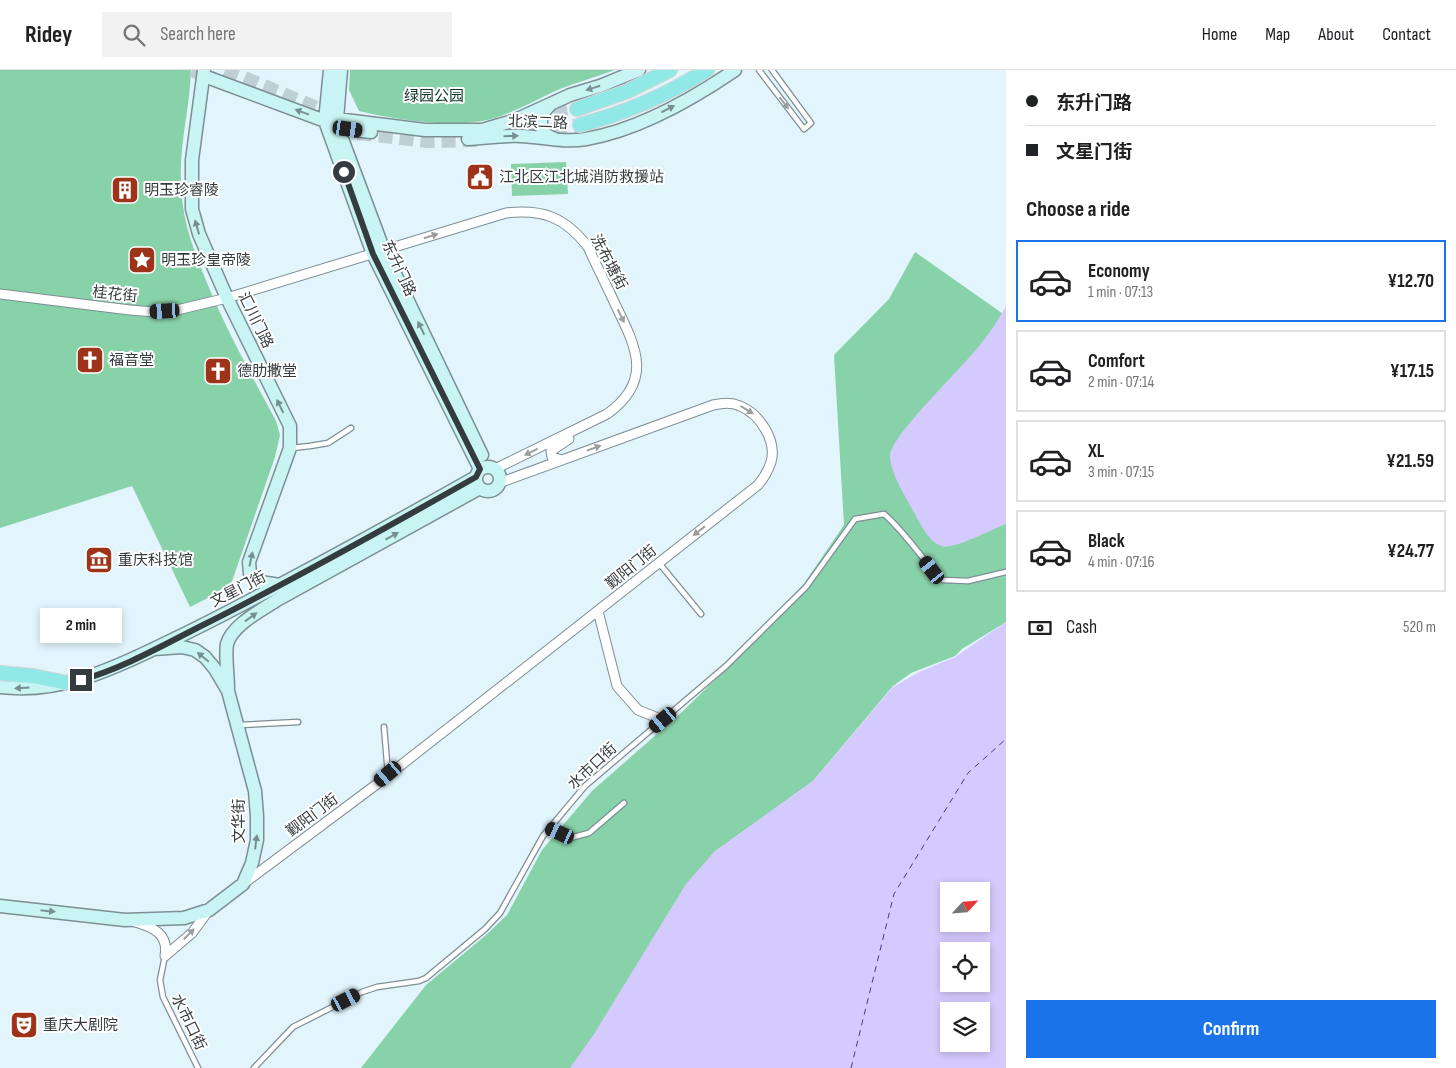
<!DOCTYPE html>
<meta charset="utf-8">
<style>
:root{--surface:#fff;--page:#f2f2f2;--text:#202124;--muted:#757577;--line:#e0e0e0;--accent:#1a73e8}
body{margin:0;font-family:"Sofia Sans Condensed","Noto Sans SC",sans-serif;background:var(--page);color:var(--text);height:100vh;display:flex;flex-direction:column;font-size:19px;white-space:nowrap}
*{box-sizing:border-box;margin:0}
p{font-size:16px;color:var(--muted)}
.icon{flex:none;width:28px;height:28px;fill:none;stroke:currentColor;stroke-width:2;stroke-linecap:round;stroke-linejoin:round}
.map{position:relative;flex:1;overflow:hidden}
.side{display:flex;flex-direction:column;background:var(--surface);width:450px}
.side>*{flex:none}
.hud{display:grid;align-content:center;height:110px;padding:0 20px;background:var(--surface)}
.needle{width:32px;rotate:64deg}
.tools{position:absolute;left:940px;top:812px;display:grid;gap:10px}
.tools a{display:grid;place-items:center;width:50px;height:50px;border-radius:0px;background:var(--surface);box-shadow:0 2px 8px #0003;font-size:25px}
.end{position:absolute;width:22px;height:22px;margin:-11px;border:6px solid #353c3f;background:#fff;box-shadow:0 0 0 2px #fff}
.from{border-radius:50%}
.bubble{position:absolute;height:35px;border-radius:0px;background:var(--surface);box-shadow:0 2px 8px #0003;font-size:16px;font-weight:700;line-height:35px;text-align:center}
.car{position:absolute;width:15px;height:30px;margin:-15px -8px;border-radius:6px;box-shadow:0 0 4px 1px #0007;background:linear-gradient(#222 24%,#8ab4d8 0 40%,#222 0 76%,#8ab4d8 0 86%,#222 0)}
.hud b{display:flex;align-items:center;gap:18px;height:48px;font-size:19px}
.hud b+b{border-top:1px solid var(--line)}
.hud i{width:12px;height:12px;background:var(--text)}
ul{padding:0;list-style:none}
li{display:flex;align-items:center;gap:15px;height:82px;margin:0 10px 8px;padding:0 10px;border:2px solid var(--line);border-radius:0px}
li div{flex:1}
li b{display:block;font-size:19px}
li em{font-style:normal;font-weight:700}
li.current{border-color:var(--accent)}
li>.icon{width:45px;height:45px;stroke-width:1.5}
h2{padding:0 20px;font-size:22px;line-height:60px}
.pay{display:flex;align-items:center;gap:12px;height:55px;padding:0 20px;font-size:19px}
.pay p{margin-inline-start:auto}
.cta{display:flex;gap:10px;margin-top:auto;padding:10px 20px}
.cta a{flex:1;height:58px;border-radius:0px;background:var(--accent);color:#fff;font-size:20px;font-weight:700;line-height:58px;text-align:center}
header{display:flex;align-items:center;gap:30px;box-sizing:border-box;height:70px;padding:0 25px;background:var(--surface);border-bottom:1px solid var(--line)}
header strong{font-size:24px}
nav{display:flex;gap:28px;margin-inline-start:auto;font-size:18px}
.search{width:350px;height:45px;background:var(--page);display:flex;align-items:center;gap:12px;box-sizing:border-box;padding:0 18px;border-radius:0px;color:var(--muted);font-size:19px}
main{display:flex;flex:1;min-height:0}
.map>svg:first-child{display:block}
.green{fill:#88d2a9}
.water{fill:#d5cafd;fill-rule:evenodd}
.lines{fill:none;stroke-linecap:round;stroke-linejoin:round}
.ferry{stroke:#50318f;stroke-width:1;stroke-dasharray:6 5;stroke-linecap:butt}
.primary-tunnel{stroke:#bfcfd6;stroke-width:14;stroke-dasharray:14 7;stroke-linecap:butt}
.lane-casing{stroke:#7e8e95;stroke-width:7}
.street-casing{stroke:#7e8e95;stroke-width:11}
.secondary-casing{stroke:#7e8e95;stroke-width:15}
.primary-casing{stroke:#d3d4d5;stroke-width:16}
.lane{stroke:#fff;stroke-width:4.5}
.street{stroke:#fff;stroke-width:9}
.secondary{stroke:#c8f4f3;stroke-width:12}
.primary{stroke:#91e9e7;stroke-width:14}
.oneway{fill:#778f90}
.oneway2{fill:#9a9e9f}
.route{stroke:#353c3f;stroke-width:6}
.labels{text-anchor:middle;stroke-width:4;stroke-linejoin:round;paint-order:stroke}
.park-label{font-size:15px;fill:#083420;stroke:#fff}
.street-label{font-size:15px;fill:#353c3f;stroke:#fff}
.poi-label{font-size:15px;fill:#353c3f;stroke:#fff;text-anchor:start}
</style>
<header>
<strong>Ridey</strong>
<div class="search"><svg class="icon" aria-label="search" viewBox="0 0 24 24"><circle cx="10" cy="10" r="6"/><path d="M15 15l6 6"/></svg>Search here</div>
<nav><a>Home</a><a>Map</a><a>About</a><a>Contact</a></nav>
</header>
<main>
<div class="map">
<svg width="1006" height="998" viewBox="0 0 1006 998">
<rect width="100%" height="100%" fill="#e2f4fc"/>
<path class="green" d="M0 0H191C190 38 179 75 181 113 182 149 192 176 205 208 225 258 251 304 276 351L280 365 275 387 230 517 190 537 132 416 0 458Z
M350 0H615C594 8 573 13 553 22 530 33 508 46 482 51 442 57 398 50 359 41L349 20Z
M566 92 568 124 512 126 511 94Z
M915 182 1006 246V552L962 579 955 586 911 603 893 616 813 711 714 782 704 817 582 998H361L426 915 486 865 507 845 542 780 592 721 682 642 728 597 803 515 844 455 834 285 889 229Z"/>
<path class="water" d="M1006 236V454C992 459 954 480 942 476 930 473 923 458 917 448 909 432 890 404 890 386 891 364 967 294 983 271 992 260 999 248 1006 236Z
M1006 552V998H570L594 964 686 814 714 782 813 711 893 617 919 602 955 587ZM949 821H981V854H949ZM949 881H981V914H949ZM949 941H981V974H949Z"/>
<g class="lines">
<path class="ferry" d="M851 998 894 824 968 703 1006 669"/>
<path class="primary-tunnel" d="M192 0 214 9
M225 0 336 46
M533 47 577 39
M358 63 427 71 481 70
M532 63 580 55"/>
<g class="lane-casing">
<path id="lane" d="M759 0 804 59 811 53 772 0
M292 378 310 376 328 373 351 358
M659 493 701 544
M240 655 298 652
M384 657 388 704
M550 759 570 768 589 763 624 733
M165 886 160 910 163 927 198 998
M254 998 293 957 362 922 377 917 419 911 426 908 485 859 500 843 543 766 585 716 726 596 806 517 855 449 884 444C907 464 921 489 943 510L968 511 1006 502"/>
</g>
<g class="street-casing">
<path id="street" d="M0 224 130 240 154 242 177 240 227 228 506 143C543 139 565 147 588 177 597 197 607 216 616 236 637 279 653 311 607 344L495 399
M562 390 552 387 551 381 569 369
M598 541 617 616 638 640 663 650
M243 814 377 714 758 415C764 408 768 401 771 392 777 371 760 344 740 336 731 332 723 333 713 335L499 413
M135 852C153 857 169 864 165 886
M165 886 192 863 209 840"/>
</g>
<g class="secondary-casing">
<path id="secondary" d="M204 0 192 90V139L199 164 227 228 290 356V378L249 492 250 504 260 512 280 515
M330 0 325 51 373 184 480 399
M341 0 337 49 338 58 384 181 482 385
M204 6 325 51 337 49 425 60H482L513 51 570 25 600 16 639 0
M549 36C540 45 538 54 546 65L555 69
M325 51 338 58 371 62
M468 69C486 68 504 65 521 66 543 67 564 73 586 69 639 60 691 30 735 0
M476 409a12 12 0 1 1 24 0a12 12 0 1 1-24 0Z
M0 617C59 624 111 600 162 575 191 561 219 547 247 532 324 492 400 450 476 407
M228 618C228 607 225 584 227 574 232 555 262 540 277 530L480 418
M0 836 125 850 184 848 209 840 243 814 252 793 257 770V746L255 721 228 621 215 599 205 587 195 580 182 577 154 579"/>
</g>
<g class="primary-casing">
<path id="primary" d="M577 39 628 21 670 0
M580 55C626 43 667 25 707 0
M0 603 33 606 67 613"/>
</g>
<use href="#lane" class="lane"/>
<use href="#street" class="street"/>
<use href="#secondary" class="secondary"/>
<use href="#primary" class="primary"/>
</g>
<defs><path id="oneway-solid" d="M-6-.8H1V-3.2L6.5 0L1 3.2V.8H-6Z" transform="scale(1.25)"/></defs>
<g class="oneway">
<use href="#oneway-solid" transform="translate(593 18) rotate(162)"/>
<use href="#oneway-solid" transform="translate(668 39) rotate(-27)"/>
<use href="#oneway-solid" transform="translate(302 42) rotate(-160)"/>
<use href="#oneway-solid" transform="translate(511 66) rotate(-2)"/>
<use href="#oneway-solid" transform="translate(197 157) rotate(-106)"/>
<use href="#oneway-solid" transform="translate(421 258) rotate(-116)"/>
<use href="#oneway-solid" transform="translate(280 336) rotate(-116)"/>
<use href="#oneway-solid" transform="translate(392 466) rotate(-29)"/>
<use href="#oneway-solid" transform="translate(251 489) rotate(-78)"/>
<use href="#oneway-solid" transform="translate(251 547) rotate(-36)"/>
<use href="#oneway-solid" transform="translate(203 587) rotate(-141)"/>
<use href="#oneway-solid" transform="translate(22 618) rotate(177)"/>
<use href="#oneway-solid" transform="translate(256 772) rotate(-83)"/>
<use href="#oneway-solid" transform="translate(48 841) rotate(6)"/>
</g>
<g class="oneway2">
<use href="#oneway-solid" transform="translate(784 33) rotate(53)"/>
<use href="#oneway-solid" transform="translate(431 166) rotate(-17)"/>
<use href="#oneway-solid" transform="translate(621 246) rotate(64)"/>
<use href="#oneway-solid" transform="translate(747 340) rotate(32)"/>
<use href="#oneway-solid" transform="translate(594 378) rotate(-20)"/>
<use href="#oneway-solid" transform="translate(531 382) rotate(154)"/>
<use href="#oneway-solid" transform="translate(699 461) rotate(142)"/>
<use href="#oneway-solid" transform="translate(189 864) rotate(-45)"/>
</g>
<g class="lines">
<path class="route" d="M81 610C124 598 165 574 205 554 297 508 386 458 476 407L480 399 373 184 344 102"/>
</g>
<defs>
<g id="civic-square" transform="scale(1.4375)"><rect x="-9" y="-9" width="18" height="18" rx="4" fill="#9d341a" stroke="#fff"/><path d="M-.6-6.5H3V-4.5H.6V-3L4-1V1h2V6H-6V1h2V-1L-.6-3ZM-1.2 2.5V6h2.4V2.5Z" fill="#fff"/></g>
<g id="building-square" transform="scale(1.4375)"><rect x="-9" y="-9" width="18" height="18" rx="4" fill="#9d341a" stroke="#fff"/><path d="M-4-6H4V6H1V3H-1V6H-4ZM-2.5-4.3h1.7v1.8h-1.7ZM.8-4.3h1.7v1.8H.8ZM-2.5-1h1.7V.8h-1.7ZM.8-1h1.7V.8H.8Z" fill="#fff"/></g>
<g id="sight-square" transform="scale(1.4375)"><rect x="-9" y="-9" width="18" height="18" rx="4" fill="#9d341a" stroke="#fff"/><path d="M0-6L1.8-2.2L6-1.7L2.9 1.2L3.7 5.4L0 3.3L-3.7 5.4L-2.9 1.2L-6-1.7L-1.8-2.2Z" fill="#fff"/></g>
<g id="church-square" transform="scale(1.4375)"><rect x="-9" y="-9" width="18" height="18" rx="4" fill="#9d341a" stroke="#fff"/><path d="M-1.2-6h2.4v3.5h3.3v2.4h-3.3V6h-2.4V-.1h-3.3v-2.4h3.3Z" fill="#fff"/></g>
<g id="museum-square" transform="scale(1.4375)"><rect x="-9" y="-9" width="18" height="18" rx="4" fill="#9d341a" stroke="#fff"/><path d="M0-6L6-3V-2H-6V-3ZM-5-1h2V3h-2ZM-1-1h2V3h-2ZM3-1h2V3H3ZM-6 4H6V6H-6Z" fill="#fff"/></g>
<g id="theatre-square" transform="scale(1.4375)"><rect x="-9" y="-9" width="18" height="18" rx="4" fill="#9d341a" stroke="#fff"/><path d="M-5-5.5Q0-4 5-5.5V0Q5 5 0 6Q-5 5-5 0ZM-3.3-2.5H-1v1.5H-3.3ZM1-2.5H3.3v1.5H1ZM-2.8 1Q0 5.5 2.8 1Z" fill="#fff"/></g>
</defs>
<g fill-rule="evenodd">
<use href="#civic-square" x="480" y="107"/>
<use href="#building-square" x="125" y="120"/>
<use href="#sight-square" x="142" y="190"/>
<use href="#church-square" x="90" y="290"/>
<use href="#church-square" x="218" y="301"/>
<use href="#museum-square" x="99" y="490"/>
<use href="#theatre-square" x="24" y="955"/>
</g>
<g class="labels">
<g class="park-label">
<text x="434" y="31">绿园公园</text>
</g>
<g class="street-label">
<text transform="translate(538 52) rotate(2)" y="5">北滨二路</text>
<text transform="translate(609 192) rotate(62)" y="5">洗布塘街</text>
<text transform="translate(399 198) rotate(65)" y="5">东升门路</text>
<text transform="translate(115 224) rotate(6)" y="5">桂花街</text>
<text transform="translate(256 250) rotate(64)" y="5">汇川门路</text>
<text transform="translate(631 497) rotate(-39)" y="5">觐阳门街</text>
<text transform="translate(238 519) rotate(-27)" y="5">文星门街</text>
<text transform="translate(592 696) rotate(-43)" y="5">水市口街</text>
<text transform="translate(312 745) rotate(-37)" y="5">觐阳门街</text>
<text transform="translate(239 751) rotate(-90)" y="5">文华街</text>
<text transform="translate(189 952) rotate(64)" y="5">水市口街</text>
</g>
<g class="poi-label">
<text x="499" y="112">江北区江北城消防救援站</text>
<text x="144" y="125">明玉珍睿陵</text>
<text x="161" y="195">明玉珍皇帝陵</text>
<text x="109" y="295">福音堂</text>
<text x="237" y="306">德肋撒堂</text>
<text x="118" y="495">重庆科技馆</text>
<text x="43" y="960">重庆大剧院</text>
</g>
</g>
</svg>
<div class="tools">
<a><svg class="needle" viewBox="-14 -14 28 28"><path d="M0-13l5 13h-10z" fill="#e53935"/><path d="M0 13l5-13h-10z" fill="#757577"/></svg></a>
<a><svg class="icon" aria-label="locate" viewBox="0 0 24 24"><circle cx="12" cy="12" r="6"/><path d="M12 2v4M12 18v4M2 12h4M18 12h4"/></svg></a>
<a><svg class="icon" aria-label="layers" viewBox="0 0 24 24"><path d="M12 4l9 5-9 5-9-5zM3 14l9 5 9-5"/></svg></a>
</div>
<i class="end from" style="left:344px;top:102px"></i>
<i class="end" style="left:81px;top:610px"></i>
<div class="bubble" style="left:40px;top:538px;width:82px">2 min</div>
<i class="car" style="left:348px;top:59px;rotate:98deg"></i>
<i class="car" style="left:165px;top:241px;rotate:267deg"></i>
<i class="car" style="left:932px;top:500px;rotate:323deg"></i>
<i class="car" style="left:663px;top:650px;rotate:230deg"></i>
<i class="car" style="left:388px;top:704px;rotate:230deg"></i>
<i class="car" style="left:560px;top:763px;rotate:295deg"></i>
<i class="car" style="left:346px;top:930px;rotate:63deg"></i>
</div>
<section class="side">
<div class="hud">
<b><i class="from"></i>东升门路</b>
<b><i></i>文星门街</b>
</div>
<h2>Choose a ride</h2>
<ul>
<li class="current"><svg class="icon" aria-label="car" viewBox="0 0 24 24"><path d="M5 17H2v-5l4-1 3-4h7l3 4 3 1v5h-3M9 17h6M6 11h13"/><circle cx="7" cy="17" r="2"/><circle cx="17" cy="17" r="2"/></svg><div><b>Economy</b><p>1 min · 07:13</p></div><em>¥12.70</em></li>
<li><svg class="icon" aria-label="car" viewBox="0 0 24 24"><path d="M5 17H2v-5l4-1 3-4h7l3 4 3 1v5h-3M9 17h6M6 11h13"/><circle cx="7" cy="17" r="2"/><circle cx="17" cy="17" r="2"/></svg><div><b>Comfort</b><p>2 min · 07:14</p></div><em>¥17.15</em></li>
<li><svg class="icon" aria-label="car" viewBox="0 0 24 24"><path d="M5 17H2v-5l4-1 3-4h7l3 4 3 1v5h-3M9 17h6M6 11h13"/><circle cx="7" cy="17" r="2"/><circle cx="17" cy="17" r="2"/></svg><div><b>XL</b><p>3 min · 07:15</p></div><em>¥21.59</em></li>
<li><svg class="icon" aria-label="car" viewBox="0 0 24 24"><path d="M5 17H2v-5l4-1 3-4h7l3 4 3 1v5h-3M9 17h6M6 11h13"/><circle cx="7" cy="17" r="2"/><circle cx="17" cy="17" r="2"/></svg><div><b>Black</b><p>4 min · 07:16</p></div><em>¥24.77</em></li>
</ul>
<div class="pay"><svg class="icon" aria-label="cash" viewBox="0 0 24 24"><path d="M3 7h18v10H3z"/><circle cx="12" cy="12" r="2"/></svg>Cash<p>520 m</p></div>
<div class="cta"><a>Confirm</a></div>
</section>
</main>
